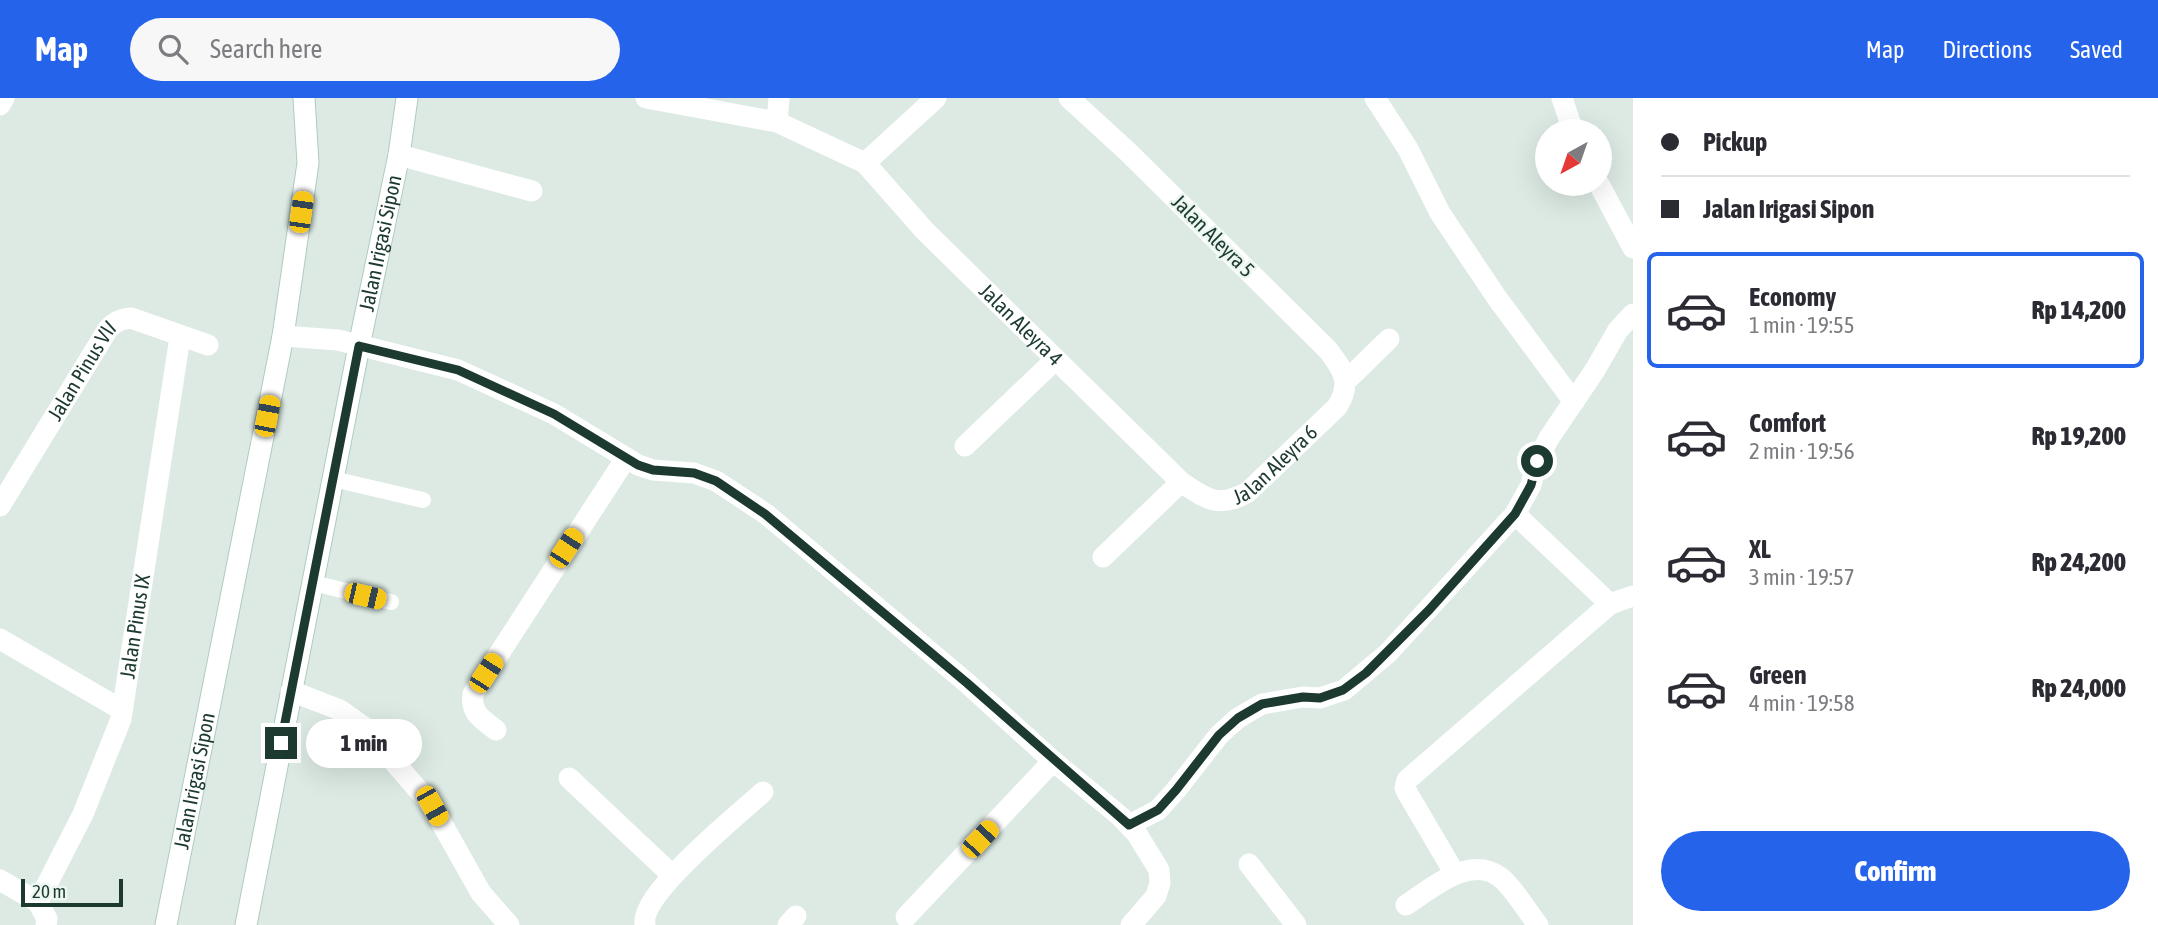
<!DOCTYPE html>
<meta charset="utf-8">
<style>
:root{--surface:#fff;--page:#f7f7f7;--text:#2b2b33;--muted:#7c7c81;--line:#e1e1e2;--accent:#2563eb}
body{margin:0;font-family:"Asap Condensed",sans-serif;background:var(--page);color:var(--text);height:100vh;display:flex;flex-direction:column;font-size:26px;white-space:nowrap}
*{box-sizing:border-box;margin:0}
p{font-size:23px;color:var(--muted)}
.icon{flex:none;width:38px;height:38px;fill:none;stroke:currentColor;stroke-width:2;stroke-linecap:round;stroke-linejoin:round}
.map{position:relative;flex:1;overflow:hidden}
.sheet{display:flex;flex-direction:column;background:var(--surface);width:525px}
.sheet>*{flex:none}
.banner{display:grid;align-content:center;height:154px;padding:0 28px;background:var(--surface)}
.needle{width:46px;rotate:220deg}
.controls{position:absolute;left:1535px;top:21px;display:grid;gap:14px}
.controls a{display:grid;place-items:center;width:77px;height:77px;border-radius:50%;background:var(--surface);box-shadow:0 7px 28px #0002;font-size:35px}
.scale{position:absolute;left:21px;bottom:18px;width:102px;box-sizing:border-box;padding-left:7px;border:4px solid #1d3a31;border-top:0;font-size:19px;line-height:24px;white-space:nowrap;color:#1d3a31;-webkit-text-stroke:5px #ecf7f1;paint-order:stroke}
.end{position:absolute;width:32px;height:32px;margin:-16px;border:9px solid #1d3a31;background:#fff;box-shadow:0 0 0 4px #fff}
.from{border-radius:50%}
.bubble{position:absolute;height:49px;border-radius:24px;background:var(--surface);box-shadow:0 7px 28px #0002;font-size:23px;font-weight:800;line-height:49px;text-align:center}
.car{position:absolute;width:21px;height:42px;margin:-21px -10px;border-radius:9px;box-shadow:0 0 5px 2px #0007;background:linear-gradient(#f5c518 24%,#345 0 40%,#f5c518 0 76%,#345 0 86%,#f5c518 0)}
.banner b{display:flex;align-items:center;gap:24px;height:66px;font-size:26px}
.banner b+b{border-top:2px solid var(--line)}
.banner i{width:18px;height:18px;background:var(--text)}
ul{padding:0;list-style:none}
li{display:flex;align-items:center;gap:21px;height:116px;margin:0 14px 10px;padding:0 14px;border:4px solid transparent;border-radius:10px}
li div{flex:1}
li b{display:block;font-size:26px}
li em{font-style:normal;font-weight:800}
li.selected{border-color:var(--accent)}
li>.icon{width:63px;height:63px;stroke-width:1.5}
.cta{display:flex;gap:14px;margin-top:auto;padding:14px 28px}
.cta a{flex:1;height:80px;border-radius:42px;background:var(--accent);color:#fff;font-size:28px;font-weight:800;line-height:80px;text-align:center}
header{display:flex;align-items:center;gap:42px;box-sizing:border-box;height:98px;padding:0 35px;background:var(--accent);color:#fff}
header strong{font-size:33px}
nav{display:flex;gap:38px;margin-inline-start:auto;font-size:24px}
.search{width:490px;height:63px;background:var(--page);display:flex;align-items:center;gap:18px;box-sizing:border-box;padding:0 24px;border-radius:38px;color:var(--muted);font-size:26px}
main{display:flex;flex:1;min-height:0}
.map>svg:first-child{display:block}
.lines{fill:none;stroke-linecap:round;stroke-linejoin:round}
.secondary-casing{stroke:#aecbc0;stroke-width:23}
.lane{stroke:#fff;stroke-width:16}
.street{stroke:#fff;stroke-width:21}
.secondary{stroke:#fff;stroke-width:21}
.route{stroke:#1d3a31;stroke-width:9}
.labels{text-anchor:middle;stroke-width:5;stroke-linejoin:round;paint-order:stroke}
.street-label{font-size:21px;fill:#1d3a31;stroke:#ecf7f1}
</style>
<header>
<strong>Map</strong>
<div class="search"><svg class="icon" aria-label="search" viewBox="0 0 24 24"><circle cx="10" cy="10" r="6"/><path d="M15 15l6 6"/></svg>Search here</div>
<nav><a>Map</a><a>Directions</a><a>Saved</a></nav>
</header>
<main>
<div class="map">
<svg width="1633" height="827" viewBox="0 0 1633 827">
<rect width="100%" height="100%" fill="#dceae3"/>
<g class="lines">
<g class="secondary-casing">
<g id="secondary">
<path id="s4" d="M166 827 283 238 308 65 304 0"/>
<path id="s5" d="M246 827 359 248 399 57 407 0"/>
</g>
</g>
<path class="lane" d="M333 381 423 402
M313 485 391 504"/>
<g class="street">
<path id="s1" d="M646 0 777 24 865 65 925 133 1181 384C1207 401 1218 411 1248 394L1337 309C1352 285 1344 273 1328 252L1127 53 1069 0"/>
<path d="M1375 0 1408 51 1440 115 1497 200 1574 304"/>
<path d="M1562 0 1573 33"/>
<path d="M0 7 4 0"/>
<path d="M777 24 779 0"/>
<path d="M399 57 532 93"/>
<path d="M865 65 936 0"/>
<path d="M1599 86 1633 150"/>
<path d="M283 238 338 242 458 272 554 316 638 367 653 372 694 375 716 383 766 416 967 585 1053 663 1120 718 1137 736 1159 772 1160 785 1156 798 1131 827"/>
<path d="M1346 283 1389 241"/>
<path d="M965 348 1056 261"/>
<path id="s2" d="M0 408 108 231C115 224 120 221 131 220L208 247"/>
<path d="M1515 416 1610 506"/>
<path d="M1103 459 1181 384"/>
<path d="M0 541 122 612"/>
<path d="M291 593 340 612 364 629 432 708 481 795 509 827"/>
<path d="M496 632C482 621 470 615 473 596L626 360"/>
<path d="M569 680 672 777"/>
<path d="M1129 727 1158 712 1176 692 1219 637 1238 620 1262 606 1303 599 1320 600 1344 592 1388 555 1515 416 1531 387 1537 363 1549 340 1595 272 1618 232 1633 216"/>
<path d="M1249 766 1296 827"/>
<path d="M1455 776 1408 696 1405 690 1407 682 1610 506 1633 498"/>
<path d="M0 782 38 804"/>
<path d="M1406 807C1431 791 1469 756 1500 779 1515 791 1526 812 1538 827"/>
<path d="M906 819 1053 663"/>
<path id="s3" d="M46 827 47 821 38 804 83 716 121 621 180 239"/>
<path d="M645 827C639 796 739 716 763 694"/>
<path d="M788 827 796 818"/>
</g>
<use href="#secondary" class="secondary"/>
</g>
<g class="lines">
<path class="route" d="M281 645 359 248 458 272 554 316 638 367 653 372 694 375 716 383 765 416 967 585 1129 727 1158 712 1176 692 1219 637 1238 620 1262 606 1303 599 1320 600 1343 592 1366 575 1429 512 1515 416 1531 387 1537 363"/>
</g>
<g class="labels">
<g class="street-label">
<text transform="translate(1213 138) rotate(45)" y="7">Jalan Aleyra 5</text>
<text dy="7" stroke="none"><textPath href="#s5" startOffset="695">Jalan Irigasi Sipon</textPath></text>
<text dy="7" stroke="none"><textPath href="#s1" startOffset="455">Jalan Aleyra 4</textPath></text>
<text dy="7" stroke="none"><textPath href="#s2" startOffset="158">Jalan Pinus VII</textPath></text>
<text dy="7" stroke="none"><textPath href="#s1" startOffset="791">Jalan Aleyra 6</textPath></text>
<text dy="7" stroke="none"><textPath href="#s3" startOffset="320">Jalan Pinus IX</textPath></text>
<text dy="7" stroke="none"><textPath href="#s4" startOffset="147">Jalan Irigasi Sipon</textPath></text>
</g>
</g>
</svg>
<div class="controls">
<a><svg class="needle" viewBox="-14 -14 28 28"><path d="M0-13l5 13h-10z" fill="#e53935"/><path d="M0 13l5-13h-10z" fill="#7c7c81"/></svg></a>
</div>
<div class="scale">20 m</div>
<i class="end from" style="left:1537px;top:363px"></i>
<i class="end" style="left:281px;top:645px"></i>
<div class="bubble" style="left:306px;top:621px;width:116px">1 min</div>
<i class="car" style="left:301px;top:114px;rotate:8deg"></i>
<i class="car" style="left:267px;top:318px;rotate:11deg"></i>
<i class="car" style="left:566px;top:450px;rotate:33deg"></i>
<i class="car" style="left:365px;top:498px;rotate:103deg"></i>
<i class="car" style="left:486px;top:575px;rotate:33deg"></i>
<i class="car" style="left:432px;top:708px;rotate:151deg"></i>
<i class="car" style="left:980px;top:741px;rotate:43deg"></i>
</div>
<section class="sheet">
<div class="banner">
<b><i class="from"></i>Pickup</b>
<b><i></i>Jalan Irigasi Sipon</b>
</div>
<ul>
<li class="selected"><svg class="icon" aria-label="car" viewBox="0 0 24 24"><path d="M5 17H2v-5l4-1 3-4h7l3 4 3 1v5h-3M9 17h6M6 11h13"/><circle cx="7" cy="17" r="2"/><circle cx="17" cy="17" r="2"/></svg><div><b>Economy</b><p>1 min · 19:55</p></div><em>Rp 14,200</em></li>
<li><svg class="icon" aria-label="car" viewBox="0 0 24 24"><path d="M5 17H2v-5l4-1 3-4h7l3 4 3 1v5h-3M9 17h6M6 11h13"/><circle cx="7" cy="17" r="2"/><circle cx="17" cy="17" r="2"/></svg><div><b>Comfort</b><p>2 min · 19:56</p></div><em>Rp 19,200</em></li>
<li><svg class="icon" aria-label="car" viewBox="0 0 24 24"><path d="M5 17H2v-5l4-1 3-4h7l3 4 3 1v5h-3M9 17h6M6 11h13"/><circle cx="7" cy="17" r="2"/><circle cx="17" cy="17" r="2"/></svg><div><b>XL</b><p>3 min · 19:57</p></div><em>Rp 24,200</em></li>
<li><svg class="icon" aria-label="car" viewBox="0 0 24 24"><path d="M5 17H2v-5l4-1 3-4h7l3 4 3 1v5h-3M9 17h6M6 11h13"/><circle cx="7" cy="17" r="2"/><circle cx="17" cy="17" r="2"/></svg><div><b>Green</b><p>4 min · 19:58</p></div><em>Rp 24,000</em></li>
</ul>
<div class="cta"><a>Confirm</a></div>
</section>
</main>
